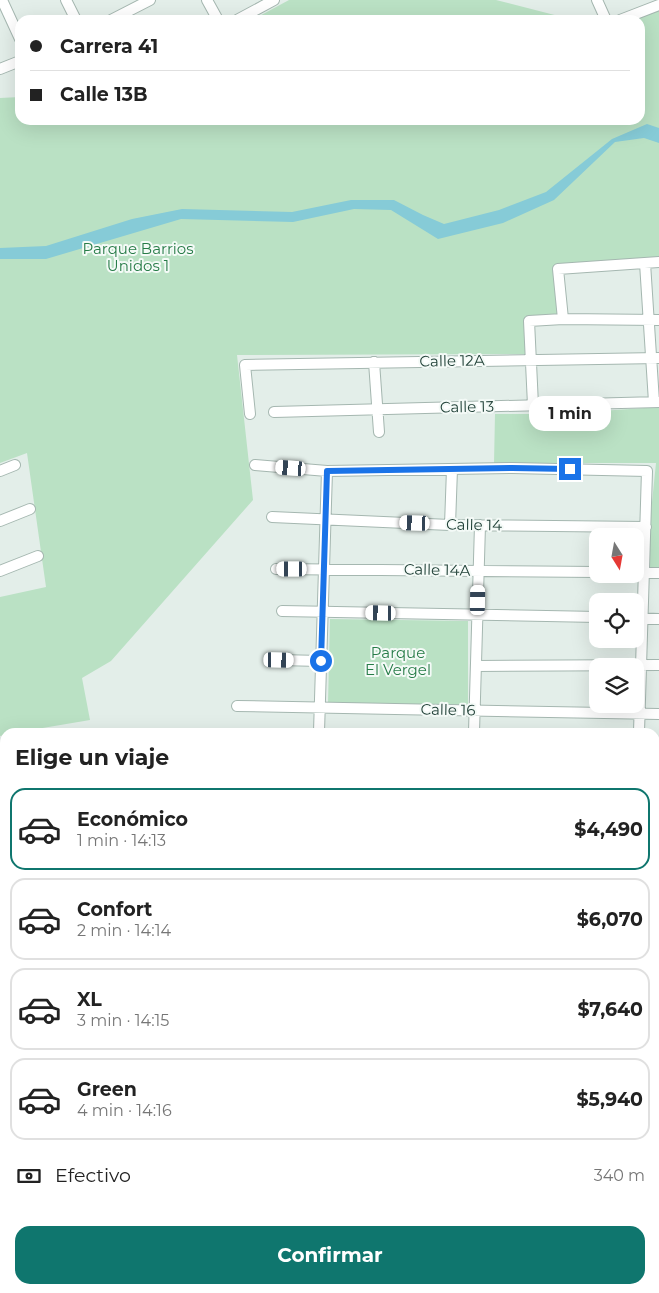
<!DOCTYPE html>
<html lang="es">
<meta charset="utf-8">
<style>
:root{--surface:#fff;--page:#f2f2f2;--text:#222;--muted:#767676;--line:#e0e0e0;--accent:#0f766e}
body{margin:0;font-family:Montserrat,sans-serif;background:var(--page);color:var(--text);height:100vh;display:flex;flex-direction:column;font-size:19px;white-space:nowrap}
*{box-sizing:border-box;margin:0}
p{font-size:16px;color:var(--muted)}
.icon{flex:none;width:28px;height:28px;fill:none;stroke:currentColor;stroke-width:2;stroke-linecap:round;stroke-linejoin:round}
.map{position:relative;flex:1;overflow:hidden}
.side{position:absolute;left:0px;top:728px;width:660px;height:566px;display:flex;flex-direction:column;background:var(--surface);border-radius:15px 15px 0 0;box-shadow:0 5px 20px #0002}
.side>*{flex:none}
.banner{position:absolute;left:15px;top:15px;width:630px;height:110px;border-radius:15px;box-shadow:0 5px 20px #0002;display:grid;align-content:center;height:110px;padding:0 15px;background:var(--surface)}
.needle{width:32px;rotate:169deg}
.buttons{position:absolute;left:589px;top:528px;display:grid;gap:10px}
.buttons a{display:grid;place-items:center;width:55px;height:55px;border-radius:10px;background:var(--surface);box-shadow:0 5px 20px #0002;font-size:25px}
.end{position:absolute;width:22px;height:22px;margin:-11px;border:6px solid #1a73e8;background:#fff;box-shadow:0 0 0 2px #fff}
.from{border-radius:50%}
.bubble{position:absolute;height:35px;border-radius:15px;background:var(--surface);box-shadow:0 5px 20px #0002;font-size:16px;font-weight:700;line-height:35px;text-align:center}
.car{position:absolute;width:15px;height:30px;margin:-15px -8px;border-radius:6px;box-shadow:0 0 4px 1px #0007;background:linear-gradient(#fff 24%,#345 0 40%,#fff 0 76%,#345 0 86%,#fff 0)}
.banner b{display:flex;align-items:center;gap:18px;height:48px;font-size:19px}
.banner b+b{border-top:1px solid var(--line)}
.banner i{width:12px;height:12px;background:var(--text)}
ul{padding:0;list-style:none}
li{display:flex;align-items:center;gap:15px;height:82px;margin:0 10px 8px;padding:0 5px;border:2px solid var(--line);border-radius:15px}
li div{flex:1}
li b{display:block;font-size:19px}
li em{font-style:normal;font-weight:700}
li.active{border-color:var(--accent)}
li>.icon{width:45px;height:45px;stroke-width:1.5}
h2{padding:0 15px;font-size:22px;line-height:60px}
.pay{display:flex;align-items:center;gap:12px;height:55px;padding:0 15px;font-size:19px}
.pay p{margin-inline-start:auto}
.action{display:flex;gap:10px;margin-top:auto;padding:10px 15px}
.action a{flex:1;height:58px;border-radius:15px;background:var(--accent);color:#fff;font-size:20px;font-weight:700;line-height:58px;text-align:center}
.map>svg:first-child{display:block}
.built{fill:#d1ded8}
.green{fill:#bae1c4}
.water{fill:#86cbd7}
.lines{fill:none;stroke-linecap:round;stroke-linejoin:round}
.stream{stroke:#86cbd7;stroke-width:2.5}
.street-casing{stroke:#a5b7b0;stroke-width:12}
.secondary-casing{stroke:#a0bbb1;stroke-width:16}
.street{stroke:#fff;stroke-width:10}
.secondary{stroke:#fff;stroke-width:14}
.route{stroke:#1a73e8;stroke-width:6}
.labels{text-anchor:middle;stroke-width:4;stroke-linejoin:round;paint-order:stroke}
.park-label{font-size:15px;fill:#277c48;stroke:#f4faf7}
.street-label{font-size:15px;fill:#214138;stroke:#f4faf7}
</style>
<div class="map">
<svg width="659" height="1293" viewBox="0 0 659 1293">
<rect width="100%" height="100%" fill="#e3eee9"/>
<path class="built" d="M5 1002V1235L0 1236V1003Z"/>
<path class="green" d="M289 0H496L574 20H252Z
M659 10V258L553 267 557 314 525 316 527 354 237 355 253 500 111 661 82 678 90 720 19 732H5V735L0 736V597L46 587 27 453 0 463V98L20 97V120H640V20H631Z
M659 407V569H649L650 522 656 463H494L495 414H556Z
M330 619 468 621V705L328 703Z
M655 871H659V1089L655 1090Z"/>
<path class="water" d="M647 124 659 128V143L644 138 615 142 554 200 503 223 438 239 391 210 354 209 293 222 181 219 46 259H0V248L46 246 132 219 182 209 292 212 351 200H394L423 215 444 224 499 210 546 192 612 139Z"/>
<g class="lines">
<path class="stream" d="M655 988 659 984
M0 995 5 994"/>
<g class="street-casing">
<path id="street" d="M2 0 20 39
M66 0 76 20
M207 0 218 20
M597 0 606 20
M111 20 150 0
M237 20 274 0
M620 20 659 5
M0 69 20 61
M645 263 654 402
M563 319 558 269 659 262
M374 362 379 432
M533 405 529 321 563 319 659 320
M274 412 659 402
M250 414 245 365 659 358
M255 465 327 471 512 468 647 471 639 732
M0 471 15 465
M272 517 450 525 646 527
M0 521 30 509
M450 525 452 469
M276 569 598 572
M0 571 38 556
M635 572 659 573
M282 611 598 617
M635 618 659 619
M279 660 321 661
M476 666 659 665
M237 706 659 714
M319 732 327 471
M474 732 480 525
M655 760H659
M0 766 5 765
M655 815H659
M0 821 5 820
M655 869H659
M655 1199 659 1221
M655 1278 659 1277
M96 1289V1293
M162 1289 163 1293
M231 1289 232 1293
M384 1289V1293
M523 1289 524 1293
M272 1293 293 1289
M563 1293 588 1289"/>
</g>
<g class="secondary-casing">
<path id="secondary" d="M655 1150H659
M655 1161 659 1160
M0 1242 5 1241
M0 1253 5 1252"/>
</g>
<use href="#street" class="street"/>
<use href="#secondary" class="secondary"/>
</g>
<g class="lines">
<path class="route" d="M321 661 327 471 512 468 570 469"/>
</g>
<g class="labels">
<g class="park-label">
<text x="138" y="254">Parque Barrios<tspan x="138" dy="17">Unidos 1</tspan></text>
<text x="398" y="658">Parque<tspan x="398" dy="17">El Vergel</tspan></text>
</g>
<g class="street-label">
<text transform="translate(452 361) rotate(-1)" y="5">Calle 12A</text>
<text transform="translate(467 407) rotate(-1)" y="5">Calle 13</text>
<text transform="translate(474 525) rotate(1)" y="5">Calle 14</text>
<text transform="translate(437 570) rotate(1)" y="5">Calle 14A</text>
<text transform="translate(448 710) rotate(1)" y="5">Calle 16</text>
</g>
</g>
</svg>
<div class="buttons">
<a><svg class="needle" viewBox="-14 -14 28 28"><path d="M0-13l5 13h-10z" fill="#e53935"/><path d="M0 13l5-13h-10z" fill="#767676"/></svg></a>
<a><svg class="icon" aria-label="locate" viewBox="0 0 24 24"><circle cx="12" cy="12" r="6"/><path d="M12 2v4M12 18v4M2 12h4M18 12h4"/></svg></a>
<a><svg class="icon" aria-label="layers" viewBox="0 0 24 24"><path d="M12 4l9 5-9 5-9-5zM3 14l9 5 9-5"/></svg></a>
</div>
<i class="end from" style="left:321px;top:661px"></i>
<i class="end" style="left:570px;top:469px"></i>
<div class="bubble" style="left:529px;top:396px;width:82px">1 min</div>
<i class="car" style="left:291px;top:468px;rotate:274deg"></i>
<i class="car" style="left:415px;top:523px;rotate:272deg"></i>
<i class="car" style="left:292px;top:569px;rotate:270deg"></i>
<i class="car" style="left:478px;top:600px;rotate:1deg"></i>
<i class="car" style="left:381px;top:613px;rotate:271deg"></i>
<i class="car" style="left:279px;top:660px;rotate:91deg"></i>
<div class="banner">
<b><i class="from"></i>Carrera 41</b>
<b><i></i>Calle 13B</b>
</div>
<section class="side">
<h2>Elige un viaje</h2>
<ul>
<li class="active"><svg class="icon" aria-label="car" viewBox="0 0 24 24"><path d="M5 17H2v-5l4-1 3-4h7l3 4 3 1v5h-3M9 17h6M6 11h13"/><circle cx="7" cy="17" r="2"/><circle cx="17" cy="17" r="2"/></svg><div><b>Económico</b><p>1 min · 14:13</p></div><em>$4,490</em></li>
<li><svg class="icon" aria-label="car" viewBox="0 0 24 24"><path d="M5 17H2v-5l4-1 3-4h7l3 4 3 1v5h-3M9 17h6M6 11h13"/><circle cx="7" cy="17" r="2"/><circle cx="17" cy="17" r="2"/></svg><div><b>Confort</b><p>2 min · 14:14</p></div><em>$6,070</em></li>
<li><svg class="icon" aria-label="car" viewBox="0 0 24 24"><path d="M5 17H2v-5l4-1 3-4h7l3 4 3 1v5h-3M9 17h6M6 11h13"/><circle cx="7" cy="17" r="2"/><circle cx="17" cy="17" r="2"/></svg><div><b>XL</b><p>3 min · 14:15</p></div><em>$7,640</em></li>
<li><svg class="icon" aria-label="car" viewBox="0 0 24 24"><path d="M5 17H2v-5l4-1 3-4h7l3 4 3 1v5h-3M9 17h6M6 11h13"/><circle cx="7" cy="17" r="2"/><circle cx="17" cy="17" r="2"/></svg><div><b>Green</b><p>4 min · 14:16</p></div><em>$5,940</em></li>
</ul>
<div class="pay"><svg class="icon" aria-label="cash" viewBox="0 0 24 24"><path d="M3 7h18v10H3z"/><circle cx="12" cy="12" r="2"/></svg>Efectivo<p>340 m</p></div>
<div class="action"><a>Confirmar</a></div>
</section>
</div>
